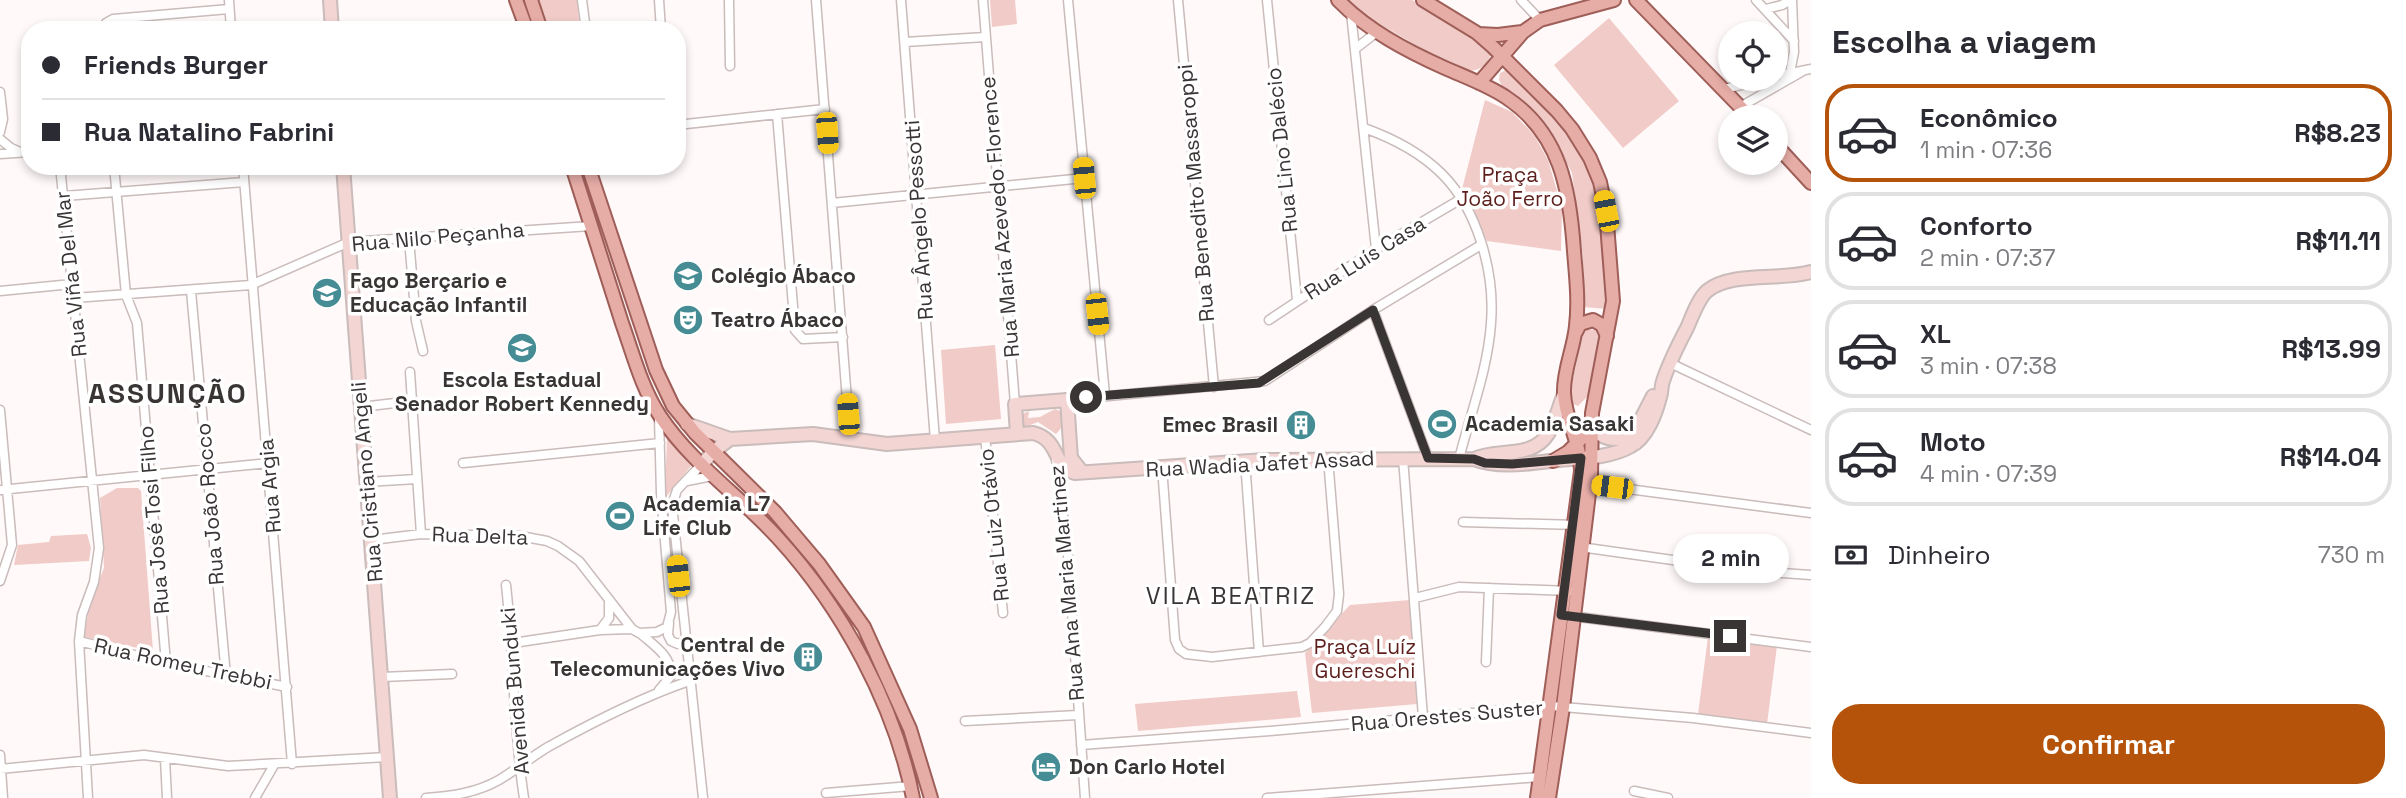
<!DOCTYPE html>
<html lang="pt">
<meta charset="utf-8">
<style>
:root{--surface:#fff;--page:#f7f7f7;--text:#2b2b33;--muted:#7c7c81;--line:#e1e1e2;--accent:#b45309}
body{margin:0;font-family:"Space Grotesk",sans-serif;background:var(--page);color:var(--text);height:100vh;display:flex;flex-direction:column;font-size:26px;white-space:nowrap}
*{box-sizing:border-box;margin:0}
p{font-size:23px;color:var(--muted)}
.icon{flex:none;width:38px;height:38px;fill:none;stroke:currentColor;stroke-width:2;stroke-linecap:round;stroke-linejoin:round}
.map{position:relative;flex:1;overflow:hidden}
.details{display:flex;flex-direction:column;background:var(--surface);width:595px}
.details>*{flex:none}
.guide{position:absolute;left:21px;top:21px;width:665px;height:154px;border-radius:28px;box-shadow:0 4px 10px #0003;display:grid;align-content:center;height:154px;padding:0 21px;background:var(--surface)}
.controls{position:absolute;left:1718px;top:21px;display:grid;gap:14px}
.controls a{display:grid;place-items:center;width:70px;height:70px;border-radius:50%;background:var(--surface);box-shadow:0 4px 10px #0003;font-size:35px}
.end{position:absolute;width:32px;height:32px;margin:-16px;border:9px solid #3a3535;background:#fff;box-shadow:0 0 0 4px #fff}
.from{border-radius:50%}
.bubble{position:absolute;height:49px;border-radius:24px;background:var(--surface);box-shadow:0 4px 10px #0003;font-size:23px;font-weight:600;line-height:49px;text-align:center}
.car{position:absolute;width:21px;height:42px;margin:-21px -10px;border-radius:9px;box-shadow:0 0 5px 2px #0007;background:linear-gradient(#f5c518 24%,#345 0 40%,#f5c518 0 76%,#345 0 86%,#f5c518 0)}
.guide b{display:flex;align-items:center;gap:24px;height:66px;font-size:26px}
.guide b+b{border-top:2px solid var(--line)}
.guide i{width:18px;height:18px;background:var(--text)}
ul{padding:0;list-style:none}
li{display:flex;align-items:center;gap:21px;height:98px;margin:0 14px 10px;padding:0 7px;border:4px solid var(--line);border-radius:28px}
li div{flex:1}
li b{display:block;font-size:26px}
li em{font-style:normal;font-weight:600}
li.current{border-color:var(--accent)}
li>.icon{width:63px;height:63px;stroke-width:1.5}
h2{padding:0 21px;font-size:32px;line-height:84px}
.pay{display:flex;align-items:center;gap:18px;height:77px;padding:0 21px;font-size:26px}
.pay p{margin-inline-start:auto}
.cta{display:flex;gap:14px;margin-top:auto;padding:14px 21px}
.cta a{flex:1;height:80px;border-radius:28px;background:var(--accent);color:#fff;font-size:28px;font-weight:600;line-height:80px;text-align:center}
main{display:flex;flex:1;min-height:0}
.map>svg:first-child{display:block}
.green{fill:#f0cbc7}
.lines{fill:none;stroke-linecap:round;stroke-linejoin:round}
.street-casing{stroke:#c9bcba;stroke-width:11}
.secondary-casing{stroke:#c9bcba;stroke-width:16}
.primary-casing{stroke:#9f5e58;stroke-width:16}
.street{stroke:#fff;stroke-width:8}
.secondary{stroke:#f3d5d3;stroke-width:12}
.primary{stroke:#e6aca6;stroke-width:12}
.route{stroke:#3a3535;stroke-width:9}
.labels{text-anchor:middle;stroke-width:7;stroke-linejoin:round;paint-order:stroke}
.street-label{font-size:21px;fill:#3a3535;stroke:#fff}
.park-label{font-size:21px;fill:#5d1f1c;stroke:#fff}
.poi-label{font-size:21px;font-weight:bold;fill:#3a3535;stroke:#fff;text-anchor:start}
.quarter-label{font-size:24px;letter-spacing:2px;fill:#3a3535;stroke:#fff}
.district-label{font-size:28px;font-weight:bold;letter-spacing:2px;fill:#3a3535;stroke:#fff}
</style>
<main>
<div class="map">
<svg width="1811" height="798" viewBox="0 0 1811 798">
<rect width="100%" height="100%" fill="#fff9f9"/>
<path class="green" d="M538 0H577L580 30H548Z
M990 0H1015L1017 24 992 27Z
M1348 0H1412L1486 43 1492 49C1489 69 1474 74 1457 69L1371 19Z
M1609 18 1679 101 1623 148 1554 65Z
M1506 70C1521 73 1535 94 1545 105 1557 119 1574 135 1582 151 1607 199 1604 257 1606 309L1584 307 1583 258 1572 173 1549 129 1538 115 1502 86 1499 80 1500 73Z
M1485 100 1512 112 1534 135 1548 160 1562 208 1561 251 1487 241 1462 189Z
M1586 329 1600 331 1602 338 1590 394 1578 406 1573 404 1569 397 1582 337Z
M995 345 1001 419 946 424 941 350Z
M1055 409 1060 411C1065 419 1063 428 1056 434L1038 422 1022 428V414L1029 411 1028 418 1040 417Z
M667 436 691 466 665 498Z
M117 488H138L141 491 153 651 84 637 90 602 104 568 100 498Z
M87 534 91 548 89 561 14 565 18 545 49 542 51 536Z
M1410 600 1417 704 1312 713 1305 653 1350 605Z
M1708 637 1777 646 1767 724 1698 714Z
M1297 691 1301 717 1138 731 1135 704Z"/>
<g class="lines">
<g class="street-casing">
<path id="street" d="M229 0 231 30
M582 0 586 30
M659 0 661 30
M729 0 730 66
M816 0 850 439
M901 0 935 440
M983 0 1015 404
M1068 0 1105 395
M1178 0 1214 387
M1267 0 1297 300
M1521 0 1540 20
M1756 0 1794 41
M1766 9 1782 5 1790 0
M1351 13 1376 249
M103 30 106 23 113 19 229 9
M905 42 985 37
M1355 49 1377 32
M1776 76 1811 69
M1789 78 1794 52 1792 0
M1724 89 1768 79
M0 92 3 119 0 132
M1740 107 1803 71
M777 114 795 330 803 339 843 337
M677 125 825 109
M1364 128C1392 138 1420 152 1442 174 1478 210 1495 273 1491 323 1488 369 1470 415 1459 459
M0 139 11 148 20 152
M0 154 30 152
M60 166 99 548 94 582 82 615 79 641 88 798
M114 166 126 295 137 323 166 663
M243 166 292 764
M64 196 244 182
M832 203 1084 178
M409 239 416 321 423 351
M0 291 72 284
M191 291 226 676
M74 298 251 285 349 242 591 226
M1373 310 1428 458
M1269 320 1376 249 1461 199
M1670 363 1811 430
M410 372 421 534
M1067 400 1265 381 1373 310 1481 245
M361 407 412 401
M0 410 12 545 0 581
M985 436 1003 613
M1403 458 1423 717
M1056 459 1068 555 1085 798
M1245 461 1259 652
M463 463 660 443
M701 465 677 490 672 505 703 798
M1162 467 1175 640 1179 649 1186 654 1212 657 1302 647 1310 643 1325 627 1337 611 1339 594 1328 458
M687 481 712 476
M366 482 417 479
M1590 484 1811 513
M0 490 268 463
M1463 522 1578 525
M372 540 421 534 520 536 547 541 558 546 579 561 632 629
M1580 547 1751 571 1811 575
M506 585C514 656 513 728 524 798
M1415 598 1459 587 1570 591
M1571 616 1811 647
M669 623 668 635 671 641 678 644 685 641
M600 630 609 618V601
M640 633C653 645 672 656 671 676L659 690
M79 641 166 663 287 687
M513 643 600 630 632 629 639 633 657 632 667 627 671 612 661 494 659 418
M1486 662 1489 588
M382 677 452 674
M965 721 1078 715
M1081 745 1270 731 1551 706 1693 718 1811 733
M0 755 3 798
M165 758 167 798
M0 769 144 755 228 766 387 757
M1634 791 1668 798
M826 793 911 786
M255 798 274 765
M426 798C452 796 476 793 499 780 516 770 531 757 548 747 593 722 640 698 689 681
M1267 798 1539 777"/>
</g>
<g class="secondary-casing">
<path id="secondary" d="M330 0 332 30
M343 166 390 798
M1592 423C1598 438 1610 441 1626 438L1636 429 1653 396
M687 424 730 439 813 434 887 444 1033 433C1061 440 1052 467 1075 473L1265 460 1474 459C1488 453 1499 454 1513 452 1551 449 1552 425 1564 394
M1017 434 1015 404 1067 400 1071 458 1082 472
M1474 459C1499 469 1532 463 1559 460 1581 458 1611 458 1631 446 1647 438 1656 413 1660 397 1662 392 1661 386 1663 381 1669 363 1678 345 1687 328 1692 317 1698 299 1707 291 1731 271 1781 281 1811 272
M701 465 714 451 730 439"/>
</g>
<g class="primary-casing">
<path id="primary" d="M516 0 527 30
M531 0 541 30
M1338 0C1367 30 1407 51 1445 68 1465 77 1488 85 1507 98 1561 134 1570 191 1574 251 1576 276 1579 301 1576 326 1574 348 1563 371 1564 393 1565 420 1581 443 1581 471L1537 798
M1423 0 1477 33 1493 47 1557 111 1572 129 1590 158 1600 182 1606 211 1613 301 1592 413 1591 477 1563 707 1549 798
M1636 0 1750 117
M1478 34 1498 35 1522 32
M1479 83 1523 32 1540 20 1614 0
M1776 145 1811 183
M572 166C589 218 605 271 622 323 633 354 642 389 660 416 692 464 740 496 778 538 842 608 895 705 913 798
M588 166 656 370 673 406 695 433 775 512 819 564 864 627 910 729 931 798
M1576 332 1580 324 1593 320 1602 325 1607 336
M1553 461 1568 452 1582 438"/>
</g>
<use href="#street" class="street"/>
<use href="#secondary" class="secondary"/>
<use href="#primary" class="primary"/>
</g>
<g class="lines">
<path class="route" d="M1086 397 1259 383 1373 310 1428 458 1474 459 1485 463 1512 464 1581 458 1561 615 1730 636"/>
</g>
<defs>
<g id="school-disc" transform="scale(1.575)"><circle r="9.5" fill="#458c94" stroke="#fff"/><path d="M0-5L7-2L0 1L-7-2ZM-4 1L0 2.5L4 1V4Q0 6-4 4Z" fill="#fff"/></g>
<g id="theatre-disc" transform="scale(1.575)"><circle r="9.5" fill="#458c94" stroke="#fff"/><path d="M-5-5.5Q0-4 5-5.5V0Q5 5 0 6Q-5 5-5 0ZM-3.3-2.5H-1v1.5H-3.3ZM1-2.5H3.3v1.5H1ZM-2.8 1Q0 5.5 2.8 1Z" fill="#fff"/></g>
<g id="stadium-disc" transform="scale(1.575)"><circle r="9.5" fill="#458c94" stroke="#fff"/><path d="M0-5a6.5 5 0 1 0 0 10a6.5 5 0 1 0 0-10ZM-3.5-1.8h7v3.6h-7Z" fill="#fff"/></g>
<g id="building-disc" transform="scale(1.575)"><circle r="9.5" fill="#458c94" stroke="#fff"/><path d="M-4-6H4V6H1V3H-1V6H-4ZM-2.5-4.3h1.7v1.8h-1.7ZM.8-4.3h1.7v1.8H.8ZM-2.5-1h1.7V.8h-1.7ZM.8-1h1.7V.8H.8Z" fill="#fff"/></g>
<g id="hotel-disc" transform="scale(1.575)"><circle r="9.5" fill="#458c94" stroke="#fff"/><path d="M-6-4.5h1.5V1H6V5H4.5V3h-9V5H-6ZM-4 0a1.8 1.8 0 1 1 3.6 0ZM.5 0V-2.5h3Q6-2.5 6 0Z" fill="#fff"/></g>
</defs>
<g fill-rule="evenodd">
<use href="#school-disc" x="688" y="276"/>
<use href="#school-disc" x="327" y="293"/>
<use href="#theatre-disc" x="688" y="320"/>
<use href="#school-disc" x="522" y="348"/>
<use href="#stadium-disc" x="1442" y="424"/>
<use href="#building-disc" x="1301" y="425"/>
<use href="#stadium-disc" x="620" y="516"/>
<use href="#building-disc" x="808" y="657"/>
<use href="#hotel-disc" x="1046" y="767"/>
</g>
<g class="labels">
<g class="street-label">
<text transform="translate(1282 150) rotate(-96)" y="7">Rua Lino Dalécio</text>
<text transform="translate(1196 193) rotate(-95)" y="7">Rua Benedito Massaroppi</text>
<text transform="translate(1000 217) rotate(-95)" y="7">Rua Maria Azevedo Florence</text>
<text transform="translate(919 220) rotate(-94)" y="7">Rua Ângelo Pessotti</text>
<text transform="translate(438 237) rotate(-5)" y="7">Rua Nilo Peçanha</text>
<text transform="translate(1365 258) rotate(-32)" y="7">Rua Luís Casa</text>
<text transform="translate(71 274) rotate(-96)" y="7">Rua Viña Del Mar</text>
<text transform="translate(1260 464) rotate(-3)" y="7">Rua Wadia Jafet Assad</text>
<text transform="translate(367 482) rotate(-95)" y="7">Rua Cristiano Angeli</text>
<text transform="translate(270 486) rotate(-95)" y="7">Rua Argia</text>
<text transform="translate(210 504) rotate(-95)" y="7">Rua João Rocco</text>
<text transform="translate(154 520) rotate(-95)" y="7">Rua José Tosi Filho</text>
<text transform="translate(994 525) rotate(-96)" y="7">Rua Luiz Otávio</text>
<text transform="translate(480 536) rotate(2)" y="7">Rua Delta</text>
<text transform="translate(1067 583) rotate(-95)" y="7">Rua Ana Maria Martinez</text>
<text transform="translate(183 664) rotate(12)" y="7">Rua Romeu Trebbi</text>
<text transform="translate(515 691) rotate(-95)" y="7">Avenida Bunduki</text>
<text transform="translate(1447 716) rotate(-5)" y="7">Rua Orestes Suster</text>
</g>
<g class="park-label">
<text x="1510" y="182">Praça<tspan x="1510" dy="24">João Ferro</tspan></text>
<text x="1365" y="654">Praça Luíz<tspan x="1365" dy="24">Guereschi</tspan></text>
</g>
<g class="poi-label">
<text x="711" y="283">Colégio Ábaco</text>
<text x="350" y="288">Fago Berçario e<tspan x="350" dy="24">Educação Infantil</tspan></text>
<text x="711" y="327">Teatro Ábaco</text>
<text x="522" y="387" text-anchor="middle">Escola Estadual<tspan x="522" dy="24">Senador Robert Kennedy</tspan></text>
<text x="1465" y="431">Academia Sasaki</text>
<text x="1278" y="432" text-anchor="end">Emec Brasil</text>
<text x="643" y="511">Academia L7<tspan x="643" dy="24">Life Club</tspan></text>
<text x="785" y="652" text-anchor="end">Central de<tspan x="785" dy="24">Telecomunicações Vivo</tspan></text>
<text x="1069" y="774">Don Carlo Hotel</text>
</g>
<g class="quarter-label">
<text x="1231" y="604">VILA BEATRIZ</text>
</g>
<g class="district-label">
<text x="168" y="403">ASSUNÇÃO</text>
</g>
</g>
</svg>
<div class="controls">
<a><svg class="icon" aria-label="locate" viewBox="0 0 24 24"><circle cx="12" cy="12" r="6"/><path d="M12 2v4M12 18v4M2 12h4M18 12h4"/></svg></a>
<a><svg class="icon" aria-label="layers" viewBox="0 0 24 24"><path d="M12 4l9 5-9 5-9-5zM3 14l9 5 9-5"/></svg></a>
</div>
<i class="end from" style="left:1086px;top:397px"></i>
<i class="end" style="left:1730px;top:636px"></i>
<div class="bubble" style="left:1673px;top:534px;width:116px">2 min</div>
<i class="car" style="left:827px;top:133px;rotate:176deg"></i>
<i class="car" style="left:1084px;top:178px;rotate:355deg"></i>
<i class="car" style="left:1606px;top:211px;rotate:349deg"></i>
<i class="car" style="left:1097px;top:314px;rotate:174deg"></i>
<i class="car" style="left:848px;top:414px;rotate:356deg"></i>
<i class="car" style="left:1612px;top:487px;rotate:277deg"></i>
<i class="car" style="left:678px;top:576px;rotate:354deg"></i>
<div class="guide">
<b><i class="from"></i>Friends Burger</b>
<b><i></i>Rua Natalino Fabrini</b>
</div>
</div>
<section class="details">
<h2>Escolha a viagem</h2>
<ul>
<li class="current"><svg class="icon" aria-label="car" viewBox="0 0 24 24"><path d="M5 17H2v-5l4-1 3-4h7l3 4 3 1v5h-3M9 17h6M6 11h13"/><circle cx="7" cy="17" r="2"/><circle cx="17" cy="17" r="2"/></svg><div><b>Econômico</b><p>1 min · 07:36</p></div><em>R$8.23</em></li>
<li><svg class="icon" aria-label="car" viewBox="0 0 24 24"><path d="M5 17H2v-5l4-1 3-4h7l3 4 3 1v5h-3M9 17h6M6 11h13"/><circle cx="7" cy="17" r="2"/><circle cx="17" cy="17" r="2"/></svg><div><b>Conforto</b><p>2 min · 07:37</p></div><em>R$11.11</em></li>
<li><svg class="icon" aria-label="car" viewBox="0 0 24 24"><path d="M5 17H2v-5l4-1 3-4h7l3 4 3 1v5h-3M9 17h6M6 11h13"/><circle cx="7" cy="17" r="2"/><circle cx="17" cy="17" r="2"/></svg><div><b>XL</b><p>3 min · 07:38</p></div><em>R$13.99</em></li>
<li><svg class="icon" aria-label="car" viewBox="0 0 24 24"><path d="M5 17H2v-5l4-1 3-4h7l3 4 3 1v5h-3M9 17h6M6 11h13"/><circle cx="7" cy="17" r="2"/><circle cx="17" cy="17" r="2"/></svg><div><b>Moto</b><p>4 min · 07:39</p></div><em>R$14.04</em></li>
</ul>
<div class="pay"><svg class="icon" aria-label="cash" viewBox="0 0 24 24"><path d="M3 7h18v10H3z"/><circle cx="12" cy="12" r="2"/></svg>Dinheiro<p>730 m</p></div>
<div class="cta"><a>Confirmar</a></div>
</section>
</main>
